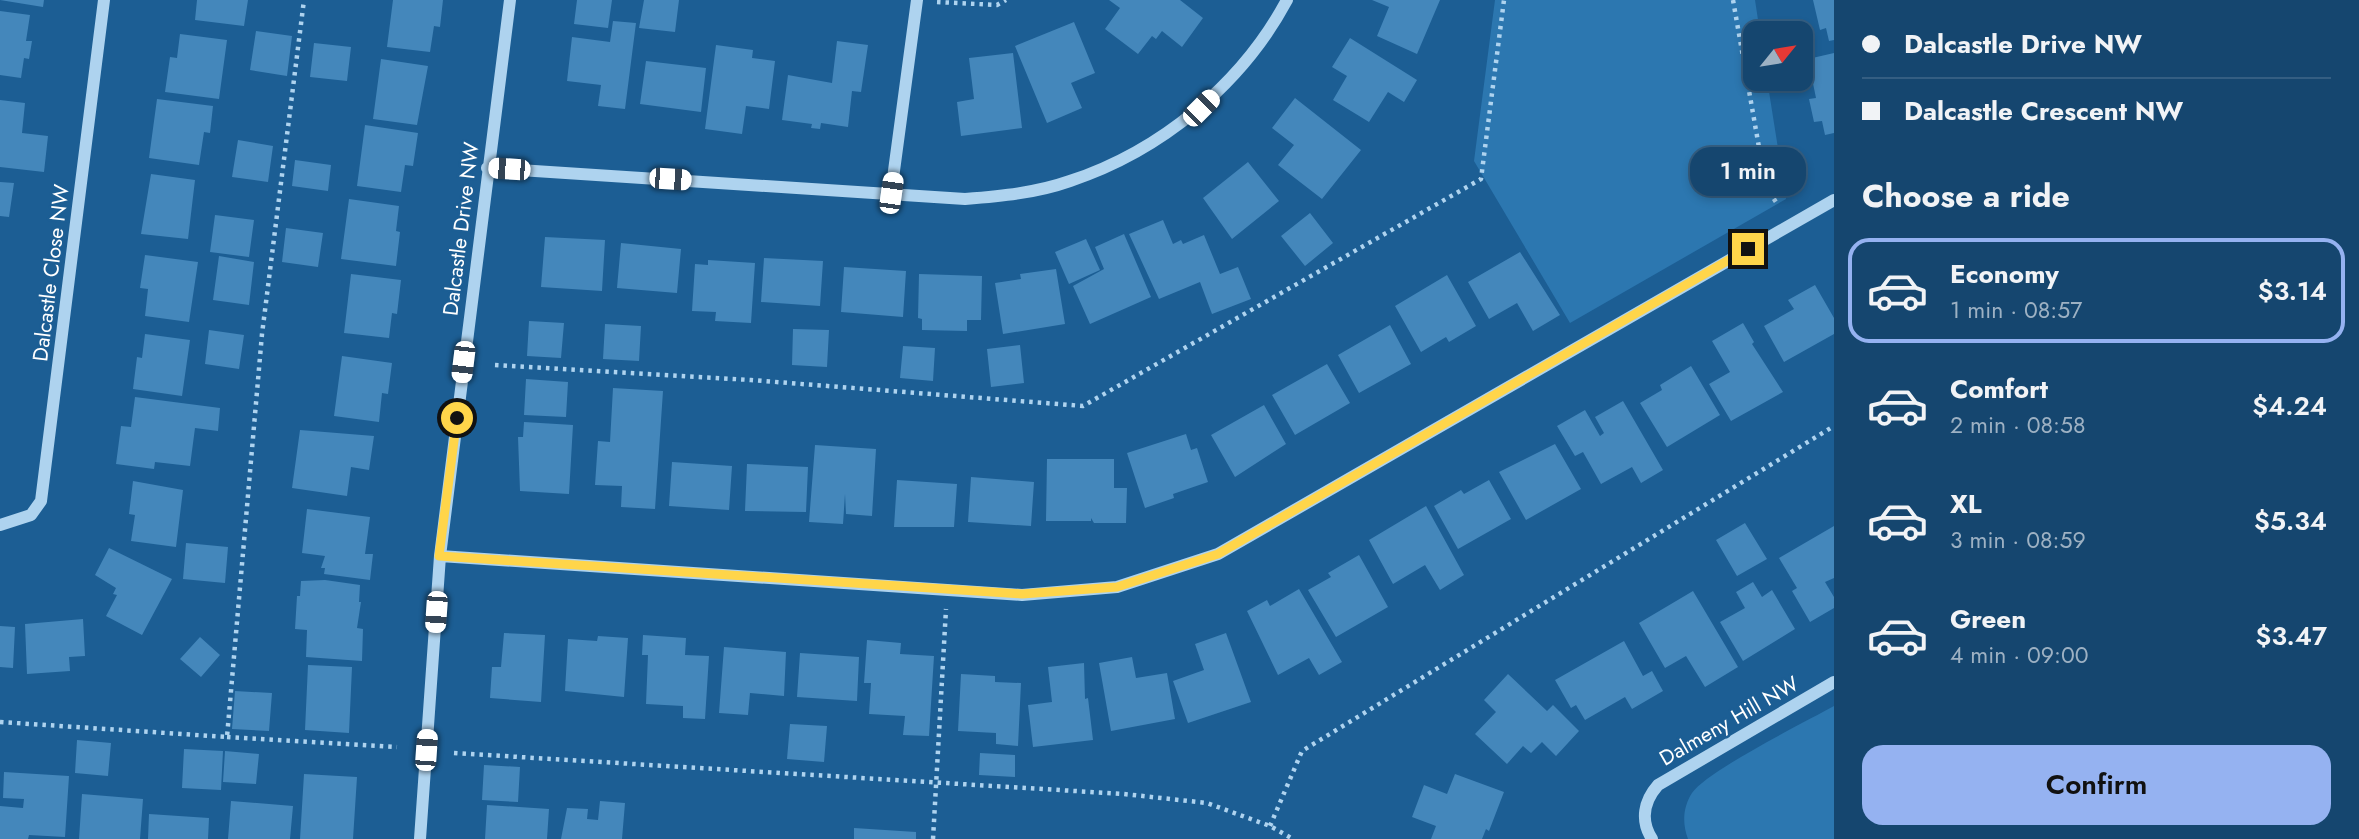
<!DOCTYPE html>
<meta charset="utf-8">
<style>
:root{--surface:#15466f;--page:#225077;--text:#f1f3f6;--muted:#9db1c3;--line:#345e82;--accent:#95b2f1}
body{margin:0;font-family:Jost,sans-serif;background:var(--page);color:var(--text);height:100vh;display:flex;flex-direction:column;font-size:26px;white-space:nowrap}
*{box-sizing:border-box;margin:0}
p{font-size:23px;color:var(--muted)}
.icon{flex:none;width:38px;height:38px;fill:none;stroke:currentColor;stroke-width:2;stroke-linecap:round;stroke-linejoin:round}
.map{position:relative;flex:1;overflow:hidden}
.sheet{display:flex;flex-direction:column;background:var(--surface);width:525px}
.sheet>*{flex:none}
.guide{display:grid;align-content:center;height:154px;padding:0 28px;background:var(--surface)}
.needle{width:46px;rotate:60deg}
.controls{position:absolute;left:1743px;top:21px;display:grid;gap:14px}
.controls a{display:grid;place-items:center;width:70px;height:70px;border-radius:14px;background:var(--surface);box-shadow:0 4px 10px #0003,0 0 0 2px var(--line);font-size:35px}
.end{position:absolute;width:32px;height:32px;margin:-16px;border:9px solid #ffd54a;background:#111;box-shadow:0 0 0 4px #111}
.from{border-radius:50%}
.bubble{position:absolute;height:49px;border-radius:21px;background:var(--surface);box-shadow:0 4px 10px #0003,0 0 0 2px var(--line);font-size:23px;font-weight:600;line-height:49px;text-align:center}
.car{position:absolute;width:21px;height:42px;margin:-21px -10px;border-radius:9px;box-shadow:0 0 5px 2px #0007;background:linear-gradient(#fff 24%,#345 0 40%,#fff 0 76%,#345 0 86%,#fff 0)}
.guide b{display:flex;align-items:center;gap:24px;height:66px;font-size:26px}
.guide b+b{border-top:2px solid var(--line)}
.guide i{width:18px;height:18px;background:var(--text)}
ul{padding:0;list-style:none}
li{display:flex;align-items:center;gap:21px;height:105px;margin:0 14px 10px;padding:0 14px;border:4px solid transparent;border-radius:21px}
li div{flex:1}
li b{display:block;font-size:26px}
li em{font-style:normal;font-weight:600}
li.selected{border-color:var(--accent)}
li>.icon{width:63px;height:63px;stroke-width:1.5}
h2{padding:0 28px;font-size:32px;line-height:84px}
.action{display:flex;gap:14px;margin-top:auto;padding:14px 28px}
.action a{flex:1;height:80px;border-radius:21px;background:var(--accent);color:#111;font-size:28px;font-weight:600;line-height:80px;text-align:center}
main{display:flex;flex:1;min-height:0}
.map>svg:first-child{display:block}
.green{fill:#2c77b0}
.building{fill:#4487bb}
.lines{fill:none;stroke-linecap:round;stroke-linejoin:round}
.path{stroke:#aed3ef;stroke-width:4.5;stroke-dasharray:3.5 5;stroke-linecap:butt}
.minor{stroke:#aed3ef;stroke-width:12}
.route{stroke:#ffd54a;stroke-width:9}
.labels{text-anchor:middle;stroke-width:5;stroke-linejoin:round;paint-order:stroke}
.street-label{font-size:21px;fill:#fff;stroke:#1c5e94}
</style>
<main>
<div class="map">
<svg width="1834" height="839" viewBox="0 0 1834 839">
<rect width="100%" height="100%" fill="#1c5e94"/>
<path class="green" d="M1495 0H1755L1760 33H1755V79H1767L1786 199 1570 323 1474 161Z
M1834 706V839H1688C1682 823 1683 807 1692 793 1707 771 1805 722 1834 706Z"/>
<path class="building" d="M0 0H44L43 7Z
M197 0H248L244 26 195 20Z
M393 0H443L440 27 434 26 430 52 387 47Z
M577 0H612L608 28 574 24Z
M644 0H679L675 32 639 28Z
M1109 0H1180L1203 18 1182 47 1162 31 1156 39 1152 36 1138 54 1105 29 1120 8Z
M1372 0H1440L1417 54 1377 36 1389 7Z
M1813 0H1834V40L1829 41 1826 28 1820 30Z
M0 11 30 15 26 41H32L29 59 24 58 21 78 0 75Z
M613 21 636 23 625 109 598 106 601 85 567 81 572 37 610 42Z
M1074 22 1095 73 1071 83 1082 108 1047 123 1015 46Z
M256 31 292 36 287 76 250 70Z
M180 34 227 40 219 99 165 92 170 57 177 58Z
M1350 38 1417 80 1404 102 1388 92 1369 122 1333 100 1347 76 1332 67Z
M837 41 868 45 861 92 852 91 848 127 821 123 820 129 811 128 812 124 782 120 788 75 832 83Z
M314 43 351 47 347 81 310 77Z
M716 45 753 50 752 58 775 61 769 109 746 106 742 134 705 129Z
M1013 53 1022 128 961 136 957 102 974 99 969 58Z
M1834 53V133L1825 135 1822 121 1814 122 1809 99 1816 98 1808 59Z
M381 59 428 66 417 125 373 119Z
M646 61 706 68 701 112 640 104Z
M1295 98 1361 150 1322 199 1278 165 1294 145 1272 128Z
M157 99 213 106 210 133 204 132 199 165 149 158Z
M0 100 25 103 22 133 48 136 44 172 0 167Z
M365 125 418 133 413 166 405 165 401 192 357 186Z
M238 140 273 146 268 182 232 177Z
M295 160 331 165 328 191 292 186Z
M1248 162 1279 201 1232 239 1203 198Z
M151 174 195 180 188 239 141 234Z
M0 182 14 183 9 217 0 216Z
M349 199 399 206 396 231 400 232 396 266 341 259Z
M1310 213 1333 243 1305 266 1281 236Z
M215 215 254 220 249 257 210 252Z
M1163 220 1173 244 1181 240 1183 244 1204 235 1220 274 1238 267 1251 299 1212 314 1200 282 1159 299 1129 234Z
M286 228 323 233 318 267 282 262Z
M1124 234 1151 297 1090 324 1073 286 1104 269 1095 247Z
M545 237 605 240 602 291 541 287Z
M1086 239 1100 270 1069 284 1055 252Z
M621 243 681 249 677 293 617 288Z
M1520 252 1560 315 1533 331 1517 303 1489 319 1468 282Z
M145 255 198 262 189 322 145 316 148 289 140 288Z
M219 256 254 262 249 305 213 300Z
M764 258 823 261 820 306 761 302Z
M708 260 755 263 751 323 715 321 716 312 692 311 695 264 708 265Z
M844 267 906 271 903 317 841 312Z
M1056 269 1065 324 1003 334 995 283 1021 279 1020 274Z
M351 274 401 280 397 314 392 313 389 338 344 333Z
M919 274 982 276 981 320H967V331L922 330V319L918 318Z
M1447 275 1476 326 1449 342 1446 337 1421 352 1395 306Z
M1815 285 1834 318V334L1784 362 1764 326 1794 309 1788 300Z
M529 321 564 323 561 358 527 356Z
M1743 323 1754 342 1752 344 1783 392 1731 421 1709 384 1730 372 1712 341Z
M605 324 641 326 639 361 603 359Z
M1390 325 1411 364 1359 393 1338 355Z
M793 329 829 330 827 367 792 365Z
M209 330 244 335 239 369 205 364Z
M145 334 190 340 182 396 133 389 137 357 142 358Z
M1020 345 1024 383 991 387 987 349Z
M903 346 935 348 933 381 900 378Z
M342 356 392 363 388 394 382 393 379 422 334 416Z
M1327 364 1350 403 1295 435 1272 395Z
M1691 366 1720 415 1667 447 1640 403 1662 390 1660 385Z
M526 379 568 382 566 417 524 415Z
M613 388 663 391 655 509 621 507 622 486 595 485 598 441 610 442Z
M135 397 220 408 218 431 195 428 190 466 155 462 154 469 116 464 121 426 131 427Z
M1623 401 1663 470 1641 483 1632 467 1601 484 1583 452 1575 456 1557 426 1585 410 1600 436 1604 433 1595 417Z
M1264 405 1286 444 1235 477 1211 435Z
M524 422 573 425 569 494 520 491 518 437H523Z
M300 430 374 436 369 470 351 467 347 496 292 488Z
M1186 434 1191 450 1197 448 1208 482 1173 494 1174 498 1145 508 1127 453Z
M1555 444 1581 489 1526 520 1499 472Z
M815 445 876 449 872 516 846 514 845 494 843 524 809 522Z
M1047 459H1114V488H1127L1126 523H1094L1091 518V521H1046Z
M672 462 732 466 729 510 669 506Z
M747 464 808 467 806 512 745 511Z
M971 477 1034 482 1031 526 968 522Z
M897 480 957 484 954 527H894Z
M1489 480 1511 519 1458 549 1434 506 1461 490 1464 494Z
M133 481 183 490 176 547 131 541 135 515 129 514Z
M1426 506 1464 575 1440 590 1425 565 1393 584 1369 540Z
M307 509 370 517 365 554H373L370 580 324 574 325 568H321L325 556 302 553Z
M1745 523 1767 559 1737 576 1716 540Z
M1834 526V578L1825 582 1834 597V608L1810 622 1792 591 1797 588 1779 558Z
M186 543 228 547 225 583 183 579Z
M109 548 172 579 142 635 106 616 117 595 113 594 116 588 95 575Z
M1359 555 1388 607 1336 637 1308 590 1331 577 1328 573Z
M325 580 360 585 359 602H361L357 628 363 629 362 661 306 657 307 630 295 629 297 596H300L301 581Z
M1753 582 1762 597 1772 590 1795 629 1743 661 1720 622 1745 608 1736 592Z
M1299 589 1342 662 1319 675 1309 658 1278 675 1247 611 1267 600 1270 606Z
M1693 591 1738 667 1705 687 1686 656 1665 668 1639 623Z
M83 619 85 656 69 657 70 671 27 674 25 624Z
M0 626 15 627 13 668 0 667Z
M504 633 545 635 541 702 490 698 492 667H501Z
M1226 633 1251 702 1188 723 1173 681 1204 670 1195 644Z
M643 635 686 638 685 655 709 656 705 719 683 718V706L646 704 648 655H642Z
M598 636 628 638 624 697 565 691 568 639 597 641Z
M200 637 220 655 201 677 180 659Z
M867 640 901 643 900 654 934 656 929 736 903 735 905 716 869 714 871 683H864Z
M1624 641 1643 676 1652 671 1663 691 1632 709 1625 697 1585 720 1576 705 1571 708 1555 680Z
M724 647 786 652 784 696 750 693 748 715 719 713Z
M800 653 859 657 857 701 797 697Z
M1132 657 1136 678 1167 673 1175 719 1111 731 1099 663Z
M1084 663 1085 699 1088 698 1093 740 1033 747 1028 705 1052 702 1048 667Z
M308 665 352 667 349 733 305 730Z
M961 674 995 676V682L1021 683 1018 746 996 744V733L958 731Z
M1508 674 1547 711 1553 705 1579 731 1556 756 1542 742 1531 753 1523 746 1507 764 1475 734 1496 712 1484 700Z
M235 691 272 693 269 731 232 729Z
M790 724 827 726 824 762 787 759Z
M77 740 111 743 108 776 75 773Z
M184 749 223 751 221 790 182 788Z
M225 751 259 754 256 784 223 782Z
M980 753 1015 755V777L979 775Z
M484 765 520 767 518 802 482 800Z
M4 772 69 776 65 837 29 835 28 839H0V806L23 808 24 799 3 798Z
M304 774 357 777 353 839H300Z
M1455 774 1504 792 1489 831 1486 829 1482 839H1431L1436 826 1412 817 1424 785 1447 794Z
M82 794 143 799 140 839H79Z
M231 801 293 806 290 839H228Z
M600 801 625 803 622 839H561L567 808 588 809 587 819 598 820Z
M487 805 549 809 547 839H485Z
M149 814 209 818 208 839H148Z
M854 828 916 832V839H854Z"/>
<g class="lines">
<path class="path" d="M1733 0 1766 187 1778 205
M937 2 997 5 1006 0
M495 365 751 380 1083 406 1481 179 1504 0
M0 722 227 737 262 334 304 0
M227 737 397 747
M454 753 1124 794 1207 803 1270 826 1293 839
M1270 826 1302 751 1834 426
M933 839 946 609"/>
<path class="minor" d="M487 168 965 199C1001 196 1036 193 1070 181 1161 151 1242 84 1287 0
M891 193 917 0
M0 525 31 515 41 501 104 0
M440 556 1022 595 1117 587 1218 554 1834 200
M420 839 440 556 510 0
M1652 839C1640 820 1644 801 1658 785L1834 682"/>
</g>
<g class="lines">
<path class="route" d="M457 418 439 556 1022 594 1117 587 1218 554 1748 249"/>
</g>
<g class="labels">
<g class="street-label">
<text transform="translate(461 229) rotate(-83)" y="7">Dalcastle Drive NW</text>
<text transform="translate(51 273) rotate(-83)" y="7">Dalcastle Close NW</text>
<text transform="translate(1729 721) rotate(-30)" y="7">Dalmeny Hill NW</text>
</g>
</g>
</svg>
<div class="controls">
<a><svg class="needle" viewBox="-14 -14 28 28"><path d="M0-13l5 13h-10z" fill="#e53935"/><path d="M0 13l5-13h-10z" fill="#9db1c3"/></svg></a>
</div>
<i class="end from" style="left:457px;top:418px"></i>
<i class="end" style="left:1748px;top:249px"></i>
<div class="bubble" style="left:1690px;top:147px;width:116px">1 min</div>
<i class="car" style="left:1201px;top:108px;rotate:45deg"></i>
<i class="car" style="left:509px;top:169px;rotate:274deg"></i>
<i class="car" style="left:670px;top:179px;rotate:94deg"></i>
<i class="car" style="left:891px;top:193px;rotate:8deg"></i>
<i class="car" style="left:463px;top:362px;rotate:187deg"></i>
<i class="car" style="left:436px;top:612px;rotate:184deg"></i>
<i class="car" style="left:426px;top:750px;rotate:4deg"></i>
</div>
<section class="sheet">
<div class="guide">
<b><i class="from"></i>Dalcastle Drive NW</b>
<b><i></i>Dalcastle Crescent NW</b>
</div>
<h2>Choose a ride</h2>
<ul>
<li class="selected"><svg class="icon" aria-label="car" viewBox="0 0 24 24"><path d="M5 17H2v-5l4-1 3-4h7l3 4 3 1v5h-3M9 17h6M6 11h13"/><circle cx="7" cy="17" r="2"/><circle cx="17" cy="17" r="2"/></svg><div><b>Economy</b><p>1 min · 08:57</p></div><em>$3.14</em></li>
<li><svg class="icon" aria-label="car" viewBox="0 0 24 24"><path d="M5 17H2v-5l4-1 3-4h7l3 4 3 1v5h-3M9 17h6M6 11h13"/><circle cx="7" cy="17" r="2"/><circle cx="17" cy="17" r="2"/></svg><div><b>Comfort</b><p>2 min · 08:58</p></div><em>$4.24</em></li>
<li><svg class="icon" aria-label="car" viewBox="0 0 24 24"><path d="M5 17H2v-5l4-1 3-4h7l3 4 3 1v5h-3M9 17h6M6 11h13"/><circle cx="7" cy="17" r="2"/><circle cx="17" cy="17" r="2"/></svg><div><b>XL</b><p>3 min · 08:59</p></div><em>$5.34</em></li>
<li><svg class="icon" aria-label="car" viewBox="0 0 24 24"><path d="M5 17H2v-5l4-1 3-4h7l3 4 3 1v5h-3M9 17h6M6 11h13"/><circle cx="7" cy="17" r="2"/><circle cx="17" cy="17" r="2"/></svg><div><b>Green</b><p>4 min · 09:00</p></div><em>$3.47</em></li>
</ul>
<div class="action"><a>Confirm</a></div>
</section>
</main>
